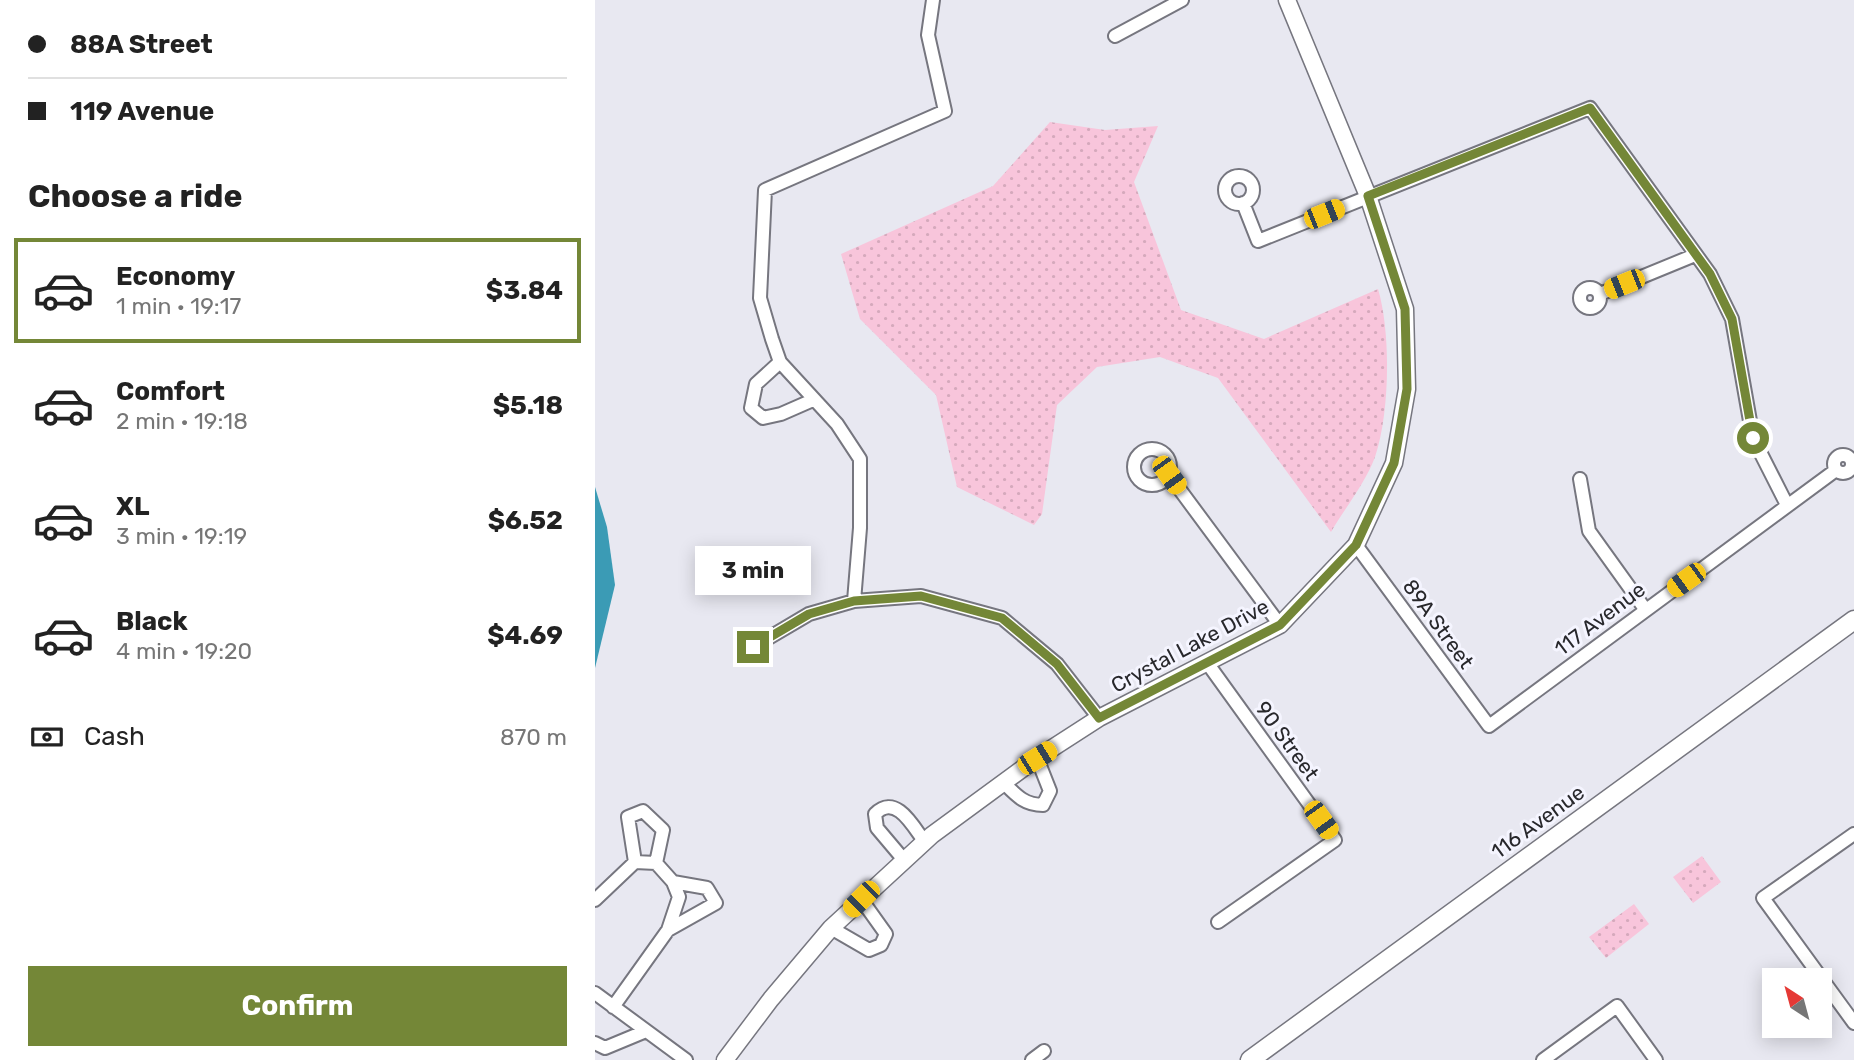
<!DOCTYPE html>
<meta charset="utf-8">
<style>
:root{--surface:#fff;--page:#f2f2f2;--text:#222;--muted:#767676;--line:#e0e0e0;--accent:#748737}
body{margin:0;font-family:Rubik,sans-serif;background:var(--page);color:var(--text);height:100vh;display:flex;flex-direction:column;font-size:26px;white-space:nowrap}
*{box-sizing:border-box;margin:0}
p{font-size:23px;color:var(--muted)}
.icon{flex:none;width:38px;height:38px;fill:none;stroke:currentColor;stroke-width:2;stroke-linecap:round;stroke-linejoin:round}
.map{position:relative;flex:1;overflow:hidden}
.sheet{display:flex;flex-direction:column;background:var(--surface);width:595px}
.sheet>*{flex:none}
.top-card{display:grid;align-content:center;height:154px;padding:0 28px;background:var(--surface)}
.needle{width:46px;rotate:324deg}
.fabs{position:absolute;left:1167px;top:968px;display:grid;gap:14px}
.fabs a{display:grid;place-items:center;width:70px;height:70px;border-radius:0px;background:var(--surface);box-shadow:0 4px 18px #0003;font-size:35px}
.end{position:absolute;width:32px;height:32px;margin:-16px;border:9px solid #748737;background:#fff;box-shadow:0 0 0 4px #fff}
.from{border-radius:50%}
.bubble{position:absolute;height:49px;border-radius:0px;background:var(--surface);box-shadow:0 4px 18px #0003;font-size:23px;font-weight:700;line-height:49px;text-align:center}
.car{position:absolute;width:21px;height:42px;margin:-21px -10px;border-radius:9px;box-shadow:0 0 5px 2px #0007;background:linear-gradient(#f5c518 24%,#345 0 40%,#f5c518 0 76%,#345 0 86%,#f5c518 0)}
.top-card b{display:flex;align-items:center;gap:24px;height:66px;font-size:26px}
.top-card b+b{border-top:2px solid var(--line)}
.top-card i{width:18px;height:18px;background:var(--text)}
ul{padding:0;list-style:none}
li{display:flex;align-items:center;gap:21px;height:105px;margin:0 14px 10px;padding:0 14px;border:4px solid transparent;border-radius:0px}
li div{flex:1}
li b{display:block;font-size:26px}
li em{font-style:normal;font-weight:700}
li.selected{border-color:var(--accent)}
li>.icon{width:63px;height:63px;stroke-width:1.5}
h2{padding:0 28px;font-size:32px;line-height:84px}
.pay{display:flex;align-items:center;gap:18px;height:77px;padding:0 28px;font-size:26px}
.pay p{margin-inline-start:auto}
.button{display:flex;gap:14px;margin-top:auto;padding:14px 28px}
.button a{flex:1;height:80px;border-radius:0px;background:var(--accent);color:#fff;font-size:28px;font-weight:700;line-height:80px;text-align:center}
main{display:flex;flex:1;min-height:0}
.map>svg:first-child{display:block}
.park{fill:url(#park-dots)}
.water{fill:#3b9bb5}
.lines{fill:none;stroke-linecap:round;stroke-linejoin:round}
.minor-casing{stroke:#76767f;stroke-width:16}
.tertiary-casing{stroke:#76767f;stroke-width:19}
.secondary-casing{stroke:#76767f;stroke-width:21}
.minor{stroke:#fff;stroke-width:12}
.tertiary{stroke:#fff;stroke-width:16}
.secondary{stroke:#fff;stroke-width:18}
.route{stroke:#748737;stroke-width:9}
.labels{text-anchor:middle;stroke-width:6;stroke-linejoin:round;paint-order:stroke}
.street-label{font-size:21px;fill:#28282c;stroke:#f5f5ff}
</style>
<main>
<section class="sheet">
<div class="top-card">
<b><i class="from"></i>88A Street</b>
<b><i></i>119 Avenue</b>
</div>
<h2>Choose a ride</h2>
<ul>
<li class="selected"><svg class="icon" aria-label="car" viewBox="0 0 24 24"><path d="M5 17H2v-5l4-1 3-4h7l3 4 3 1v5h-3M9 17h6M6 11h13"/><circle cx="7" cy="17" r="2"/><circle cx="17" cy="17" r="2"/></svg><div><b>Economy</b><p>1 min · 19:17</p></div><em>$3.84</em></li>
<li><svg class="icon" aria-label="car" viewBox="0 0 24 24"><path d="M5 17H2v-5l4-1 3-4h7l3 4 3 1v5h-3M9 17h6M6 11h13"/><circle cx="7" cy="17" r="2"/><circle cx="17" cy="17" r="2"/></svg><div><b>Comfort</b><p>2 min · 19:18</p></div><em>$5.18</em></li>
<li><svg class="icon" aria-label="car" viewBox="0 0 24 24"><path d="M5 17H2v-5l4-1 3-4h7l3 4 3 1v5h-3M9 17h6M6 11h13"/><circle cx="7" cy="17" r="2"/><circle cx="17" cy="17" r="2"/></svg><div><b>XL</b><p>3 min · 19:19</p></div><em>$6.52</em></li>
<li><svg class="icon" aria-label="car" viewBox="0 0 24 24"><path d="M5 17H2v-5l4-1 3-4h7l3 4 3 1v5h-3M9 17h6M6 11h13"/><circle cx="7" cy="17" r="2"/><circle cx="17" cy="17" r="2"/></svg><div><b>Black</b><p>4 min · 19:20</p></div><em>$4.69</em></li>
</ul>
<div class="pay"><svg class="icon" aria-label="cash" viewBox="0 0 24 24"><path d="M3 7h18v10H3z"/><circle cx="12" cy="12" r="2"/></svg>Cash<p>870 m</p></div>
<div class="button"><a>Confirm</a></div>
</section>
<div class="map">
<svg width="1259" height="1060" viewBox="0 0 1259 1060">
<defs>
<pattern id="park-dots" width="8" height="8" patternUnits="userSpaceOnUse" patternTransform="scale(1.75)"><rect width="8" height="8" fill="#f8c5db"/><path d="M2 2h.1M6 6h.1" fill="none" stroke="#d5a9bc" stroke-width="1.8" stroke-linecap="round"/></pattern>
</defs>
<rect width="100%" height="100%" fill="#e8e8f1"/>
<path class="park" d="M455 122 510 130 563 126 539 182 586 310 669 339 783 289C796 332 795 413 780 457 771 482 750 508 736 532L623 378 565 357 502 367 462 405 447 514 439 525 362 487 341 395 265 319 246 254 398 186Z
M1107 856 1126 882 1098 903 1078 877Z
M1039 904 1054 924 1011 958 994 937Z"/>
<path class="water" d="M0 487 12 527 20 585 0 668Z"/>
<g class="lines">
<g class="minor-casing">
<path id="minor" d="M520 36 587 0
M630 190a14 14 0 1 1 28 0a14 14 0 1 1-28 0Z
M648 203 663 241 995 108 1115 274 1137 319 1158 438 1192 505
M985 298a10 10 0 1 1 20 0a10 10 0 1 1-20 0Z
M1005 294 1100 255
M185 362 161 384 156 408 168 418 186 414 218 400
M539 467a18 18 0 1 1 36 0a18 18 0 1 1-36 0Z
M1239 464a9 9 0 1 1 18 0a9 9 0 1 1-18 0Z
M574 475 685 625
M985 479 994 531 1050 609
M761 545 894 726 1241 470
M259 601 265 528V459L242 424 185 362 177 339 165 298 170 190 350 111 333 35 338 0
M158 647 214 614 259 601 326 596 407 618 462 664 504 718
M613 664 740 840 623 922
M408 782C421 795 429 805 448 805L455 791 442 758
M1259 834 1168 898 1259 1023
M309 860 282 828 280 814C301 793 318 826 329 841
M40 862 33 817 48 811 68 830 61 863
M0 900 40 862
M236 928 274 950 286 945 291 934 266 899
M73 930 121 903 112 888 78 882
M0 993 91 1060
M18 1007 73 930 84 897 78 882 61 863 40 862
M0 1043 10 1048 51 1031
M437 1060 449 1051
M948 1060 1022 1006 1061 1060"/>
</g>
<g class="tertiary-casing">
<path id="tertiary" d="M130 1060 176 999 236 928 337 835 442 758 504 718 685 625 761 545 799 463 812 389 810 309 773 196 692 0"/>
</g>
<g class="secondary-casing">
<path id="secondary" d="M655 1060 1259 620"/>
</g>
<use href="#minor" class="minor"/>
<use href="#tertiary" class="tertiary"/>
<use href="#secondary" class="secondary"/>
</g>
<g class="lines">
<path class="route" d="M158 647 214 614 259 601 326 596 407 618 462 664 504 718 685 625 761 545 799 463 812 389 810 309 773 196 995 108 1115 274 1137 319 1158 438"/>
</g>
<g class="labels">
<g class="street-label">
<text transform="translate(1005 619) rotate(-37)" y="7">117 Avenue</text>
<text transform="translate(843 624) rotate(54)" y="7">89A Street</text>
<text transform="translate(595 646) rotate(-28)" y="7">Crystal Lake Drive</text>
<text transform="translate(692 741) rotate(54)" y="7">90 Street</text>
<text transform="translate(943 822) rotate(-36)" y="7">116 Avenue</text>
</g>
</g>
</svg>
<div class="fabs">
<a><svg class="needle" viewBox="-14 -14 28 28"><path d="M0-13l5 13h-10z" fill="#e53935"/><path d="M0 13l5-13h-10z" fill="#767676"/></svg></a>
</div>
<i class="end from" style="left:1158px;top:438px"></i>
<i class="end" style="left:158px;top:647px"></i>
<div class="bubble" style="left:100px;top:546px;width:116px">3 min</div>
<i class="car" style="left:729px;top:214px;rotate:68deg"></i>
<i class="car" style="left:1029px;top:284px;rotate:248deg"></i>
<i class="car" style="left:574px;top:475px;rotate:144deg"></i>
<i class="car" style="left:1091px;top:580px;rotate:234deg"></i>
<i class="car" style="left:442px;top:758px;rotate:58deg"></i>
<i class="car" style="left:726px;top:820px;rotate:144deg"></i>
<i class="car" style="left:266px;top:899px;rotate:225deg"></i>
</div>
</main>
